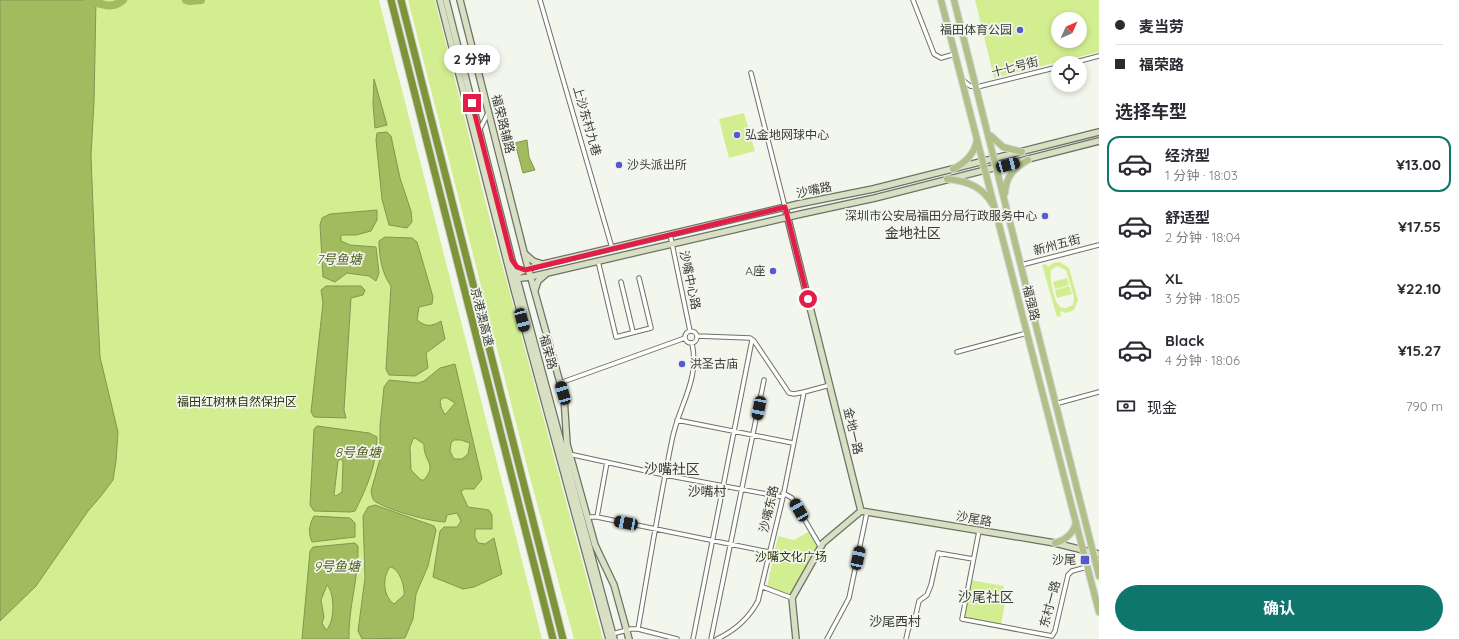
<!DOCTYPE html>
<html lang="zh">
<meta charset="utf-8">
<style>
:root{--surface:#fff;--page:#f2f2f3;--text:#2b2b33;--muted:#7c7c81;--line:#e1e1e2;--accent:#0f766e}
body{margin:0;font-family:Quicksand,"Noto Sans SC",sans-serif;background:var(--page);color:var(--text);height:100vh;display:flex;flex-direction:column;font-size:15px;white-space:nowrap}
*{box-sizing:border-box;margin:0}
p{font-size:13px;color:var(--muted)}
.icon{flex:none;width:22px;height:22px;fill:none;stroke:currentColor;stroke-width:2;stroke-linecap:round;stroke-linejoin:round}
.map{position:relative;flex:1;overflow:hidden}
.sheet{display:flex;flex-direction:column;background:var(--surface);width:360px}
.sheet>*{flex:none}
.top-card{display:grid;align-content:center;height:88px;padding:0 16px;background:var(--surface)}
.needle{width:26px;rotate:45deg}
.fabs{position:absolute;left:1051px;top:12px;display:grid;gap:8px}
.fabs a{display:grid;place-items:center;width:36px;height:36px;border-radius:50%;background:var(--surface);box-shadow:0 2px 6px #0003;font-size:20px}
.end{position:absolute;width:18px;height:18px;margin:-9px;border:5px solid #e11d48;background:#fff;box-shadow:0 0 0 2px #fff}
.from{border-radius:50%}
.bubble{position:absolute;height:28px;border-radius:14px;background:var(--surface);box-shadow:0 2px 6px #0003;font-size:13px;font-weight:700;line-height:28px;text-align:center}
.car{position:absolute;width:12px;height:24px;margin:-12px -6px;border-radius:5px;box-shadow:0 0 3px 1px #0007;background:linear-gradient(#222 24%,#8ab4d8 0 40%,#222 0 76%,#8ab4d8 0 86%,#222 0)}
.top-card b{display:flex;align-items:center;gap:14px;height:38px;font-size:15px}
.top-card b+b{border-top:1px solid var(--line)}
.top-card i{width:10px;height:10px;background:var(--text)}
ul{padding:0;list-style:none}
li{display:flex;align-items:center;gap:12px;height:56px;margin:0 8px 6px;padding:0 8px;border:2px solid transparent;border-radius:12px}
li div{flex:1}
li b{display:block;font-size:15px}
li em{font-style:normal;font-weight:700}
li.active{border-color:var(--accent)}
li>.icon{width:36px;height:36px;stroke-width:1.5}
h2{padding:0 16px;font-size:18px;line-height:48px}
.pay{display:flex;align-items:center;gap:10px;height:44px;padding:0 16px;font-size:15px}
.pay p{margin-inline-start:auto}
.primary-button{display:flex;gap:8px;margin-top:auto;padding:8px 16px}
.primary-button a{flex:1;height:46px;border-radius:24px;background:var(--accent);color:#fff;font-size:16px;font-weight:700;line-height:46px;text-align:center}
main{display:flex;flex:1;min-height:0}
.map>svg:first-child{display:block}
.green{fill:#d2ee91;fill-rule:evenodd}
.water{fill:#a1bb5e;stroke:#829552;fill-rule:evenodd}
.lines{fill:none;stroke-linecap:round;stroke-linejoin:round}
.river{stroke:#a1bb5e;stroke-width:8}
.street-casing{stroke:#6e7168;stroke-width:5.5}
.secondary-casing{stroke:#6e7168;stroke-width:8}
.primary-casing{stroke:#d4d4d3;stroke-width:8}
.highway-casing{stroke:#d4d4d3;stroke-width:9}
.street{stroke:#fff;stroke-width:3.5}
.secondary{stroke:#d8dfc3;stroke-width:5.5}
.primary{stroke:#b1bf88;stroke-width:6}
.highway{stroke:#7d9538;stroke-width:7}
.route{stroke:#e11d48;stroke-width:5}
.poi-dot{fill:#565ad1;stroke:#f3f6ec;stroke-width:1.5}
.labels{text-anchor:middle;stroke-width:3.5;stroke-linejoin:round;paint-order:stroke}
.poi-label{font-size:12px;fill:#3a3b37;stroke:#f3f6ec;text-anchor:end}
.street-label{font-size:12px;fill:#3a3b37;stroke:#f3f6ec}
.park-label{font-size:12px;fill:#2c360f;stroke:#f3f6ec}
.water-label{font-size:13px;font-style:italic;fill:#4c5c1a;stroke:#f3f6ec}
.neighbourhood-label{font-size:13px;fill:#3a3b37;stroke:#f3f6ec}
.quarter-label{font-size:14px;fill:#3a3b37;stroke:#f3f6ec}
</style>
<main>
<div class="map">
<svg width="1099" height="639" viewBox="0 0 1099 639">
<rect width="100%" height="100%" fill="#f3f6ec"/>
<path class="green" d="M0 0H379L542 639H0Z
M408 0H435L487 208 603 639H574L529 474Z
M975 0H1099V52L994 78ZM1058 19H1080V41H1058Z
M744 113 755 151 729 158 719 119Z
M1060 262 1069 268 1078 300 1074 310 1067 313 1060 311 1061 316 1057 317 1042 265 1046 264 1048 267 1053 263ZM1057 266 1066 270 1074 297 1073 305 1066 308C1063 308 1060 308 1058 304 1054 299 1049 276 1051 270Z
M1067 278 1069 285 1055 289 1053 282Z
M1069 286 1072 294 1057 298 1055 290Z
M810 531 818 545 792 593 789 594 767 587 778 536 794 540Z
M971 580 1004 586 1001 602 1005 603 1001 625 965 618Z"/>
<path class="water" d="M0 0H96L94 102 91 156 95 256 100 357 118 432 116 461 113 480 101 496 88 511 36 586 0 621Z
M374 79 387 125 375 128 373 104Z
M387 132 391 136 400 178 411 211 412 222 407 228 389 225 382 199 376 140 377 133Z
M527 140 529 157 535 170 523 173 515 143Z
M377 210V220L371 231 356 235H341V241L350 245 376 247 379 273 376 281 369 276 347 273 335 282 323 277 320 225 322 218 330 214Z
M385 237 412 238 417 242 433 297 432 304 419 307 417 320C426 327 431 327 441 321L445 339 426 353 428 368 415 376 389 375 386 369 391 286C382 274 379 256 379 241Z
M326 286H361L365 290 363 295 351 298 344 410 346 418 314 417 311 412 323 303 321 290Z
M455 364 482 479 474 489H464L461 492 468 507 489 510 492 515V529H475V537L478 543 485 544 494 538 502 574 474 587 463 589 433 577 440 531 444 527H457L461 521 457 513 447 515 445 522C428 521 391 511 376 502 372 500 372 496 371 491L380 459V426L384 387 389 380 418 383 424 381 440 368ZM443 398H447L455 403 445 415 441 407 440 401ZM415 438 424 444C423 462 438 463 424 480H421L411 470 410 447 413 439ZM454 440H461L470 443 468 454 462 459H454L450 451 451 443Z
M317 426 369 433 377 437C377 464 367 487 355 511L350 512 314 511 310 505 314 429ZM341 459 343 462 342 492 336 496 334 495 338 461Z
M375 505 434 526 436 530 428 566 416 594 413 619 405 638 362 639 358 631 365 578 363 516 368 507ZM390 567C399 568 405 586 404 595L394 604C383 596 382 578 390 567Z
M314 516 350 518 355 523V537L312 542C308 533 309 525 314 516Z
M355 543 358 546C359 578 348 608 349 639H302L310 551 313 547ZM327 585C335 593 335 623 326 630L322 623 324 617 321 600Z"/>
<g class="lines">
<path class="river" d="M186 0 189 1 201 0
M87 3C101 0 109 12 123 0"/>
<g class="street-casing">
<path id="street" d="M540 0 612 248
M913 0 934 54 941 58 955 54
M1072 63 1099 56
M751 73 785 207
M964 81 970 86 977 87 1058 67
M479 131 488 113
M670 234 690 331
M598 261 616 337 651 328 639 278
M1021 265 1099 245
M621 282 633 332
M685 337a6 6 0 1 1 12 0a6 6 0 1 1-12 0Z
M697 336 750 338 754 341 789 393 794 394 804 392
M957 352 1027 333
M560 383 685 338
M1055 404 1099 392
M677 420 793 443
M569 454 665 475 783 497
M783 493 792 498 820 546
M587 517H597L769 552
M597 517 607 462
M979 531 962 619 1052 636
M763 587 792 598
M638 629C649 566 659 503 672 440 679 404 700 381 692 343
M612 634 631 629H638L677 639
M1052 636 1055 631 1068 575 1072 571 1087 567
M693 639 752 340
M711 639 764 380
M717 639C734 631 749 618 758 601L783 497 804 392 830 385
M827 639 849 598 867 512
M906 639 908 630 916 614 919 601 927 595 931 585 938 553 973 559"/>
</g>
<g class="secondary-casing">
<path id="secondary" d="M440 0 514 289 609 639
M446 0 513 264 614 639
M460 0 527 264 564 397 567 444 595 545 614 585 629 639
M785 207 861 511
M524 253 533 261 542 264
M513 275 535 266 798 204 873 189 1099 132
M513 279 530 277 801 214 875 198 1099 141
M535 290 538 281 546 274
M861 511 1055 543 1099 554
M796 639 792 598 823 543 861 511"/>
</g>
<g class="primary-casing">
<path id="primary" d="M941 0 1099 612
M954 0 1099 576
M991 136 1003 147 1022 152
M953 169C965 163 975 154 977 139
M947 179C967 181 982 186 993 205
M1005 193C1006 176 1014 168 1028 160
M1055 543C1065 540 1074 533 1076 522"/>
</g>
<g class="highway-casing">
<path id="highway" d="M391 0 553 639
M401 0 563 639"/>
</g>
<use href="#street" class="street"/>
<use href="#secondary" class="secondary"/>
<use href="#primary" class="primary"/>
<use href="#highway" class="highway"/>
</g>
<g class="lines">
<path class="route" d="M472 103 512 260 517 267 525 270 785 207 808 299"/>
</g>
<g class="poi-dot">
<circle cx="1020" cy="30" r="4"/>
<circle cx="737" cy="135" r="4"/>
<circle cx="619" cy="165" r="4"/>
<circle cx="1045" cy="216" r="4"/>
<circle cx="773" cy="271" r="4"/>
<circle cx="682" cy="364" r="4"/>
<rect x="1080" y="555" width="10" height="10" rx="2"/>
</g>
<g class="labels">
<g class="poi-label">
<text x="1012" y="34">福田体育公园</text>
<text x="745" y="139" text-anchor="start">弘金地网球中心</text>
<text x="627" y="169" text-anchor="start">沙头派出所</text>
<text x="1037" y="220">深圳市公安局福田分局行政服务中心</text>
<text x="765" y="275">A座</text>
<text x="690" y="368" text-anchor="start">洪圣古庙</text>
<text x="1076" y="564">沙尾</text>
</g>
<g class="street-label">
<text transform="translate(1015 67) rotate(-14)" y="4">十七号街</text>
<text transform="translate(587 121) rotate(74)" y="4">上沙东村九巷</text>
<text transform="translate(503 124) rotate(76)" y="4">福荣路辅路</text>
<text transform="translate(814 190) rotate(-12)" y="4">沙嘴路</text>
<text transform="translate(1057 245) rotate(-15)" y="4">新州五街</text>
<text transform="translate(690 280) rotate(78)" y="4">沙嘴中心路</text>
<text transform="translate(1031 303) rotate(76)" y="4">福强路</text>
<text transform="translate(482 317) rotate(76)" y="4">京港澳高速</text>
<text transform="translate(548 352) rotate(75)" y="4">福荣路</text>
<text transform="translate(853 431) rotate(77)" y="4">金地一路</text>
<text transform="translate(769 509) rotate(-77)" y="4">沙嘴东路</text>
<text transform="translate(974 519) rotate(10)" y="4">沙尾路</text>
<text transform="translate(1050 604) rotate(-75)" y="4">东村一路</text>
</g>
<g class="park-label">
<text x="237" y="406">福田红树林自然保护区</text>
<text x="791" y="561">沙嘴文化广场</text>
</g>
<g class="water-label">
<text x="339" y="264">7号鱼塘</text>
<text x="358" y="457">8号鱼塘</text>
<text x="337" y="571">9号鱼塘</text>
</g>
<g class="neighbourhood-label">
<text x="707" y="496">沙嘴村</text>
<text x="895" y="626">沙尾西村</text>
</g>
<g class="quarter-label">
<text x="913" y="238">金地社区</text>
<text x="672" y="474">沙嘴社区</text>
<text x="986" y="602">沙尾社区</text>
</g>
</g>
</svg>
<div class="fabs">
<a><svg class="needle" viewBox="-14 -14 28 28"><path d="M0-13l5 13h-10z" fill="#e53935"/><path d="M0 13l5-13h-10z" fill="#7c7c81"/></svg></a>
<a><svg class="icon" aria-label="locate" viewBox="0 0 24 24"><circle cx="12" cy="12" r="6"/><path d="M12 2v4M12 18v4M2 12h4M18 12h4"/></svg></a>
</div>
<i class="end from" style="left:808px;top:299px"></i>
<i class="end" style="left:472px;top:103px"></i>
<div class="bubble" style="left:444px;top:45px;width:56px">2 分钟</div>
<i class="car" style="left:1008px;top:165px;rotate:75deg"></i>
<i class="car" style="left:522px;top:320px;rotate:165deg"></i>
<i class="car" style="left:563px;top:393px;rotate:344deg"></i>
<i class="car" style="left:759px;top:408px;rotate:191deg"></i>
<i class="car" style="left:799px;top:510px;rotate:330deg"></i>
<i class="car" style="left:626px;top:523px;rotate:281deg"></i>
<i class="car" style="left:858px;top:558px;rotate:12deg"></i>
</div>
<section class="sheet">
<div class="top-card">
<b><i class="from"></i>麦当劳</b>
<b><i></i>福荣路</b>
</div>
<h2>选择车型</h2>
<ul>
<li class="active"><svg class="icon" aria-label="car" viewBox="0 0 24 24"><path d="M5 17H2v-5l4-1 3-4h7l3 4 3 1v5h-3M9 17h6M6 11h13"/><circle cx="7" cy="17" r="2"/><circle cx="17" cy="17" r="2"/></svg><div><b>经济型</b><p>1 分钟 · 18:03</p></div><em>¥13.00</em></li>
<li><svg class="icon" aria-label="car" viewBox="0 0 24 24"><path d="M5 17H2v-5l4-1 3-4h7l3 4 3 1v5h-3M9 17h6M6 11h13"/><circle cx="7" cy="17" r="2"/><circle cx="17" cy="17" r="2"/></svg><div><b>舒适型</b><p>2 分钟 · 18:04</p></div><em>¥17.55</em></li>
<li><svg class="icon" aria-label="car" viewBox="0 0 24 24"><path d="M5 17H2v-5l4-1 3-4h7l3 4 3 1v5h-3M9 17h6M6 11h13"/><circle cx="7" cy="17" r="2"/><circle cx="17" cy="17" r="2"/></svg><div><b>XL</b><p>3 分钟 · 18:05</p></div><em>¥22.10</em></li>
<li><svg class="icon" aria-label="car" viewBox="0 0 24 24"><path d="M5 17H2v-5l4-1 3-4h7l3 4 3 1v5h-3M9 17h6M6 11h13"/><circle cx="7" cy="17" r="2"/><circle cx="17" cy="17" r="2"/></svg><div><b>Black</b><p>4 分钟 · 18:06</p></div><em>¥15.27</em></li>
</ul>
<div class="pay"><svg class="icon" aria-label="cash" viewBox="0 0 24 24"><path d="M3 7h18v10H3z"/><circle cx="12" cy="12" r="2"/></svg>现金<p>790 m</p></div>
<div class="primary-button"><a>确认</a></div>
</section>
</main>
